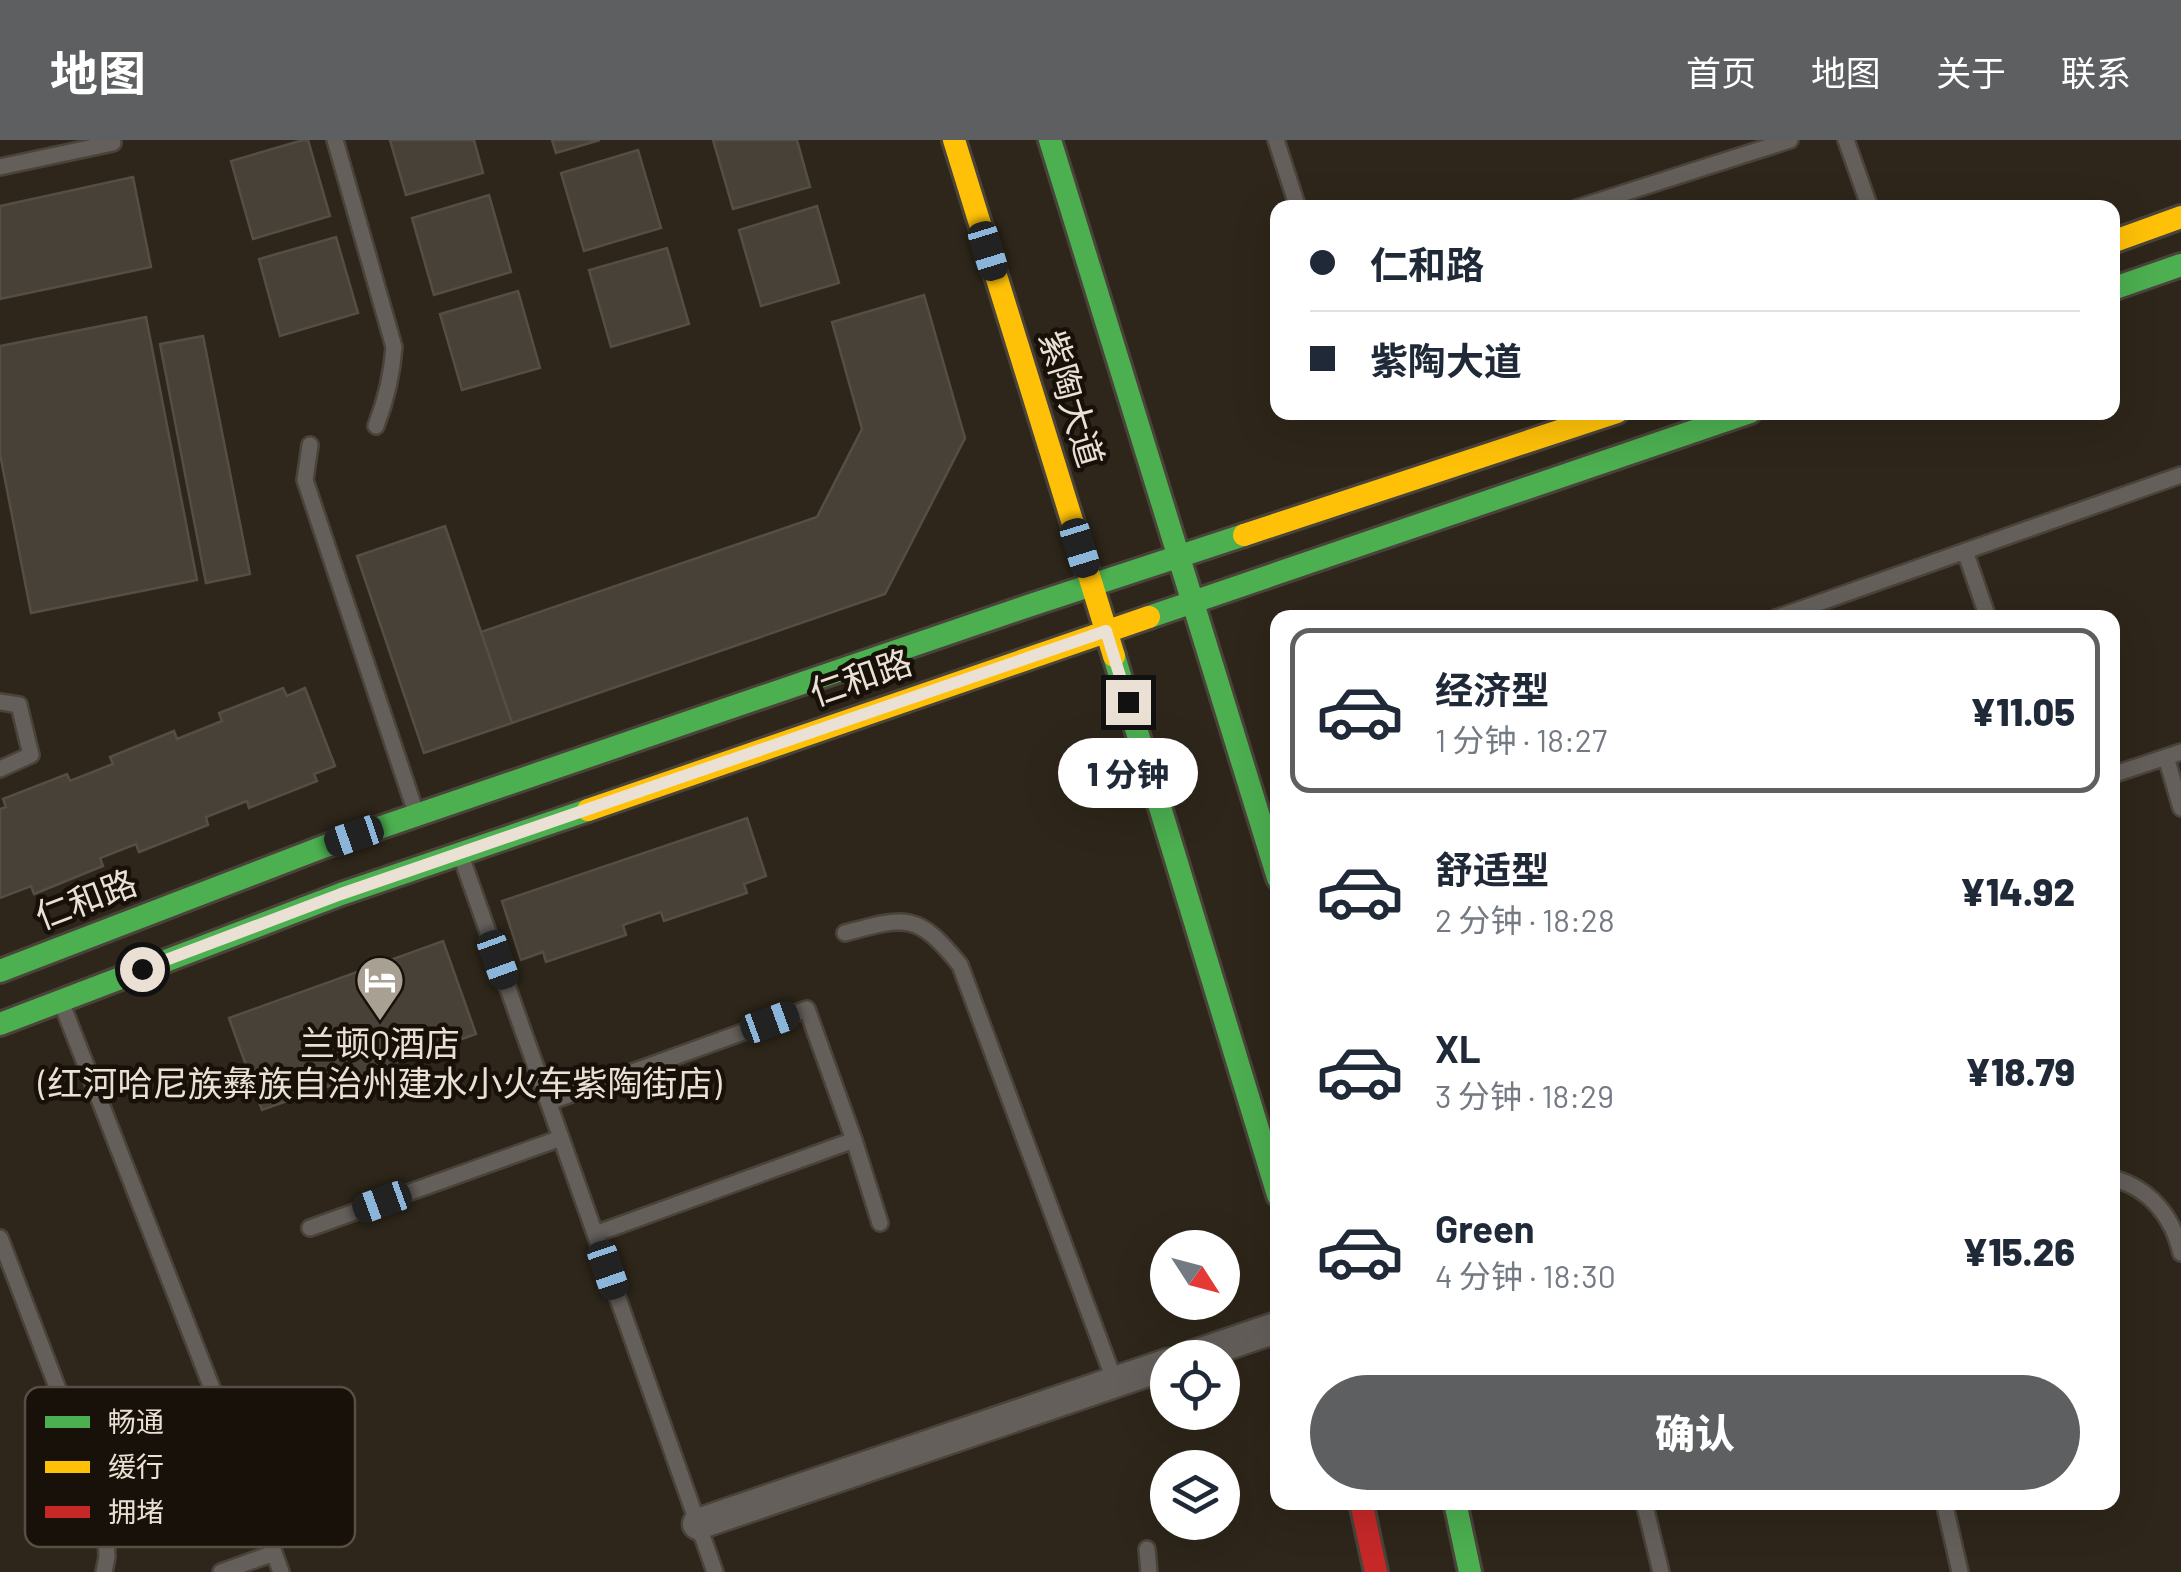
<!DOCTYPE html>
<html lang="zh">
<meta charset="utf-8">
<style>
:root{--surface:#fff;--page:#f2f2f3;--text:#1f2937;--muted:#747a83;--line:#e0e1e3;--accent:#5d5f60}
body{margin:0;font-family:Barlow,"Noto Sans SC",sans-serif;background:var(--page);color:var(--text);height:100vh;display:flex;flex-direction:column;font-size:38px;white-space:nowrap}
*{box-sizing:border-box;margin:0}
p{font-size:32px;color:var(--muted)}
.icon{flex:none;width:55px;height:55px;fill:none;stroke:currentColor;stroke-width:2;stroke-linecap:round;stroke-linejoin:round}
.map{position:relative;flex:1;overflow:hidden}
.sheet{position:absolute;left:1270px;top:470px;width:850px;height:900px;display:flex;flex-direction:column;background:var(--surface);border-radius:20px;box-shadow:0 10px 40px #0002}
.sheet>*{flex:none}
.top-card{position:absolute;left:1270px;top:60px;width:850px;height:220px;border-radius:20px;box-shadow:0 10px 40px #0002;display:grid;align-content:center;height:220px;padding:0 40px;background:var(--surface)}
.needle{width:65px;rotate:126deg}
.fabs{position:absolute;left:1150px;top:1090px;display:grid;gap:20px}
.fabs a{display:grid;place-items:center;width:90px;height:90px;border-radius:50%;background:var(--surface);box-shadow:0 10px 40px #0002;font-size:50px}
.end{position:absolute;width:45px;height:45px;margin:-22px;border:12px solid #eae1d4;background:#111;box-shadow:0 0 0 5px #111}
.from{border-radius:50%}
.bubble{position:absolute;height:70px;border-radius:35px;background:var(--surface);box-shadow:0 10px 40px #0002;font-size:32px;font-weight:800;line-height:70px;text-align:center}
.car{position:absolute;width:30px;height:60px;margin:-30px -15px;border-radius:12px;box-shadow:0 0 8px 2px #0007;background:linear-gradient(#222 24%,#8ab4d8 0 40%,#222 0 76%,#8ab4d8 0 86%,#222 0)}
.top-card b{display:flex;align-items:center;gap:35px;height:95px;font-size:38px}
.top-card b+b{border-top:2px solid var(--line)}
.top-card i{width:25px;height:25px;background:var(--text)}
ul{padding:18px 0 0;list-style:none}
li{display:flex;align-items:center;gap:30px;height:165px;margin:0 20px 15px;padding:0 20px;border:5px solid transparent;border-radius:20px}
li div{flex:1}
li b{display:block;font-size:38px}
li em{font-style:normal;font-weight:800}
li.current{border-color:var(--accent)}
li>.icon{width:90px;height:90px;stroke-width:1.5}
.cta{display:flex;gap:20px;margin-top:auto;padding:20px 40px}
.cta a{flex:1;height:115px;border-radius:60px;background:var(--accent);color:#fff;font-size:40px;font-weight:800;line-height:115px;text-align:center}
header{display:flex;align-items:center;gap:60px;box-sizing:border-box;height:140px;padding:0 50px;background:var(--accent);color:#fff}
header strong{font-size:48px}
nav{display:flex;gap:55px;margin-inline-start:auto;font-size:35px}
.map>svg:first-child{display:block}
.building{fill:#484138;stroke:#554e44;stroke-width:2.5}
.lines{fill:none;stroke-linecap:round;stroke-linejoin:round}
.lane-casing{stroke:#4a4339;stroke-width:20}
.street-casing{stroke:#4a4339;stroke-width:35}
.fast-casing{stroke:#4a4339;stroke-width:28}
.slow-casing{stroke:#4a4339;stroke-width:28}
.jam-casing{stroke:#4a4339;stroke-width:28}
.lane{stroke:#645f5b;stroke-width:15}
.street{stroke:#645f5b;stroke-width:30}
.fast{stroke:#4caf50;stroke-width:22}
.slow{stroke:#ffc107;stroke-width:22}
.jam{stroke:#c62828;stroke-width:22}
.route{stroke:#eae1d4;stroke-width:12}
.labels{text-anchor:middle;stroke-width:9;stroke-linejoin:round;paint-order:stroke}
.street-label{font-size:35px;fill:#eae1d4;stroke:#181109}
.poi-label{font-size:35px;fill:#eae1d4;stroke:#181109}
.key{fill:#181109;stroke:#574f46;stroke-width:2.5}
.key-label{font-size:28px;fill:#eae1d4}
</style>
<header>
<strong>地图</strong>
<nav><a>首页</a><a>地图</a><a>关于</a><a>联系</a></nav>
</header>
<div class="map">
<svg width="2181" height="1432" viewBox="0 0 2181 1432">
<rect width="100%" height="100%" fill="#2e261a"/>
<path class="building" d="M303 0H308L330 76 253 99 231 21Z
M390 0H474L483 33 406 55Z
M552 0H600L556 13Z
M713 0H797L810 47 733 69Z
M638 10 661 88 584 111 561 33Z
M133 37 151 127 0 159V66Z
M489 55 511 132 434 155 412 78Z
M817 66 839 143 761 166 739 90Z
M336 97 358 173 280 196 259 119Z
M667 108 689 184 611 207 589 130Z
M518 151 540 228 462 250 440 174Z
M924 155 965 298 885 454 512 583 481 492 817 377 862 289 832 182Z
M146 177 197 440 31 473 0 314V206Z
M203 196 250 434 206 443 160 204Z
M445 386 512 583 424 613 357 416Z
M283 548 287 556 305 548 335 626 314 634 317 641 249 668 247 661 206 677 208 685 139 712 136 704 100 718 103 726 34 754 31 746 0 758V669L6 667 3 659 67 634 70 641 113 624 110 617 174 591 177 599 222 581 219 573Z
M747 678 766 736 744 744 747 753 664 781 661 772 623 785 626 795 546 822 543 812 521 820 502 761Z
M443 801 476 894 262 970 229 878Z"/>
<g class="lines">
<g class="lane-casing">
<path id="lane" d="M335 0 394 207C392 235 386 260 376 286
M1276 0 1298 68
M1846 0 1870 68
M0 27 113 3
M1577 68 1790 0
M310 305 305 340 416 673
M1965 411 1988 478
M1776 478 2181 335
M0 562 19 565 31 615 0 629
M2166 617 2181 668
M2112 635 2181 612
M461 716 715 1432
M845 793C907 776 918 773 960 825L1115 1242
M62 864 242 1325 281 1432
M549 962 807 869 854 1000 880 1083
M2112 1038C2150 1048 2173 1077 2181 1113
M310 1088 561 998
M595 1094 854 1000
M0 1098 105 1372 107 1417 104 1432
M1644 1362 1661 1432
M1944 1362 1960 1432
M1147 1409 1149 1432
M221 1432 274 1413"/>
</g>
<g class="street-casing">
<path id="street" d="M1187 1218 1278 1187
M698 1384 1168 1224"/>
</g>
<g class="fast-casing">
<path id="fast" d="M1050 0 1278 738
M2112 149 2181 125
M1149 477 1750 272
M1114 516 1278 1055
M0 831 323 707 1028 466 1244 395
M0 884 341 754 588 670
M1455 1362 1470 1432"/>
</g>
<g class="slow-casing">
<path id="slow" d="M954 0 1114 516
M2112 102 2181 77
M1244 395 1617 272
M588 670 1149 477"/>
</g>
<g class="jam-casing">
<path id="jam" d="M1361 1362 1376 1432"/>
</g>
<use href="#lane" class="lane"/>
<use href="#street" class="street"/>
<use href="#fast" class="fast"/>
<use href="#slow" class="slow"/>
<use href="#jam" class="jam"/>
</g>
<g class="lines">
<path class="route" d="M142 829 341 754 1106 491 1128 562"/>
</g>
<defs>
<g id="hotel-pin" transform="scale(2.5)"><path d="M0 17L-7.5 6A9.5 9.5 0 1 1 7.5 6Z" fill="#a8a093" stroke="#181109"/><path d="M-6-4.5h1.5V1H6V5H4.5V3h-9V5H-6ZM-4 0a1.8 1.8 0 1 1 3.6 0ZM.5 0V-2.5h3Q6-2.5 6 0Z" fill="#fff"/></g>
</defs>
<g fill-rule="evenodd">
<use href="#hotel-pin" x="380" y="840"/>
</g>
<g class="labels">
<g class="street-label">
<text transform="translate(1071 259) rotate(73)" y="12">紫陶大道</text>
<text transform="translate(861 538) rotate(-19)" y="12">仁和路</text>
<text transform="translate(86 760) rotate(-21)" y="12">仁和路</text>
</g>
<g class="poi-label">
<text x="380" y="916">兰顿Q酒店<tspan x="380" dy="40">(红河哈尼族彝族自治州建水小火车紫陶街店)</tspan></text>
</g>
</g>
<rect x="25" y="1247" width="330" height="160" rx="15" class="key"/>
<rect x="45" y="1276" width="45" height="12" fill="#4caf50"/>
<rect x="45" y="1321" width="45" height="12" fill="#ffc107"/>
<rect x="45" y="1366" width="45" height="12" fill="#c62828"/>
<g class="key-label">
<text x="108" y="1292">畅通</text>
<text x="108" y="1337">缓行</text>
<text x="108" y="1382">拥堵</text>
</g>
</svg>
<div class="fabs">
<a><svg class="needle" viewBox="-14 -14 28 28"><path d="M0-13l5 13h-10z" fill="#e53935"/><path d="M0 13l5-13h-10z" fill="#747a83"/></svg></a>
<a><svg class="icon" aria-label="locate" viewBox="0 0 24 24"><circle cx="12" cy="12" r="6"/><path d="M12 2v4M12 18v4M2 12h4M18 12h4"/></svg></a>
<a><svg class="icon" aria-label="layers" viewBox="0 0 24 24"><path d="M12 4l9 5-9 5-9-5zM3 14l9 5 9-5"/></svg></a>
</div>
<i class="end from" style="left:142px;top:829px"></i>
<i class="end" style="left:1128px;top:562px"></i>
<div class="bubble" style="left:1058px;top:598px;width:140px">1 分钟</div>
<i class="car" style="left:988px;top:111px;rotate:163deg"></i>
<i class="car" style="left:1080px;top:408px;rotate:163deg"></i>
<i class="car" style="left:354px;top:696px;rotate:251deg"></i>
<i class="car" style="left:498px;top:820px;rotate:160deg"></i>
<i class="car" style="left:770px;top:882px;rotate:70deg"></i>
<i class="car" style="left:382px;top:1062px;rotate:250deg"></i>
<i class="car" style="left:608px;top:1130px;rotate:161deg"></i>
<div class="top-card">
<b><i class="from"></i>仁和路</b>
<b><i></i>紫陶大道</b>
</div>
<section class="sheet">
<ul>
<li class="current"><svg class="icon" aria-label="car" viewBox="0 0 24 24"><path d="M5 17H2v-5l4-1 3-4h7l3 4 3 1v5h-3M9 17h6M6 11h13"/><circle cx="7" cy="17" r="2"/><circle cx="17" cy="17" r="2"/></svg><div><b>经济型</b><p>1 分钟 · 18:27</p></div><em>¥11.05</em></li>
<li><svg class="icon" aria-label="car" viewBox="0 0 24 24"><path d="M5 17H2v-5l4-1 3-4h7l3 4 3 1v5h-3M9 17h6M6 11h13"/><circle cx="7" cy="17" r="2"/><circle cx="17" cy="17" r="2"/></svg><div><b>舒适型</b><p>2 分钟 · 18:28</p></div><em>¥14.92</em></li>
<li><svg class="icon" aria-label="car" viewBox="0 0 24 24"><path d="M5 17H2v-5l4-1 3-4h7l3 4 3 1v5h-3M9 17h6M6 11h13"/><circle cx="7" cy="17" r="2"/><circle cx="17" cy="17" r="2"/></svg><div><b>XL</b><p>3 分钟 · 18:29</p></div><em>¥18.79</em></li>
<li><svg class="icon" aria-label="car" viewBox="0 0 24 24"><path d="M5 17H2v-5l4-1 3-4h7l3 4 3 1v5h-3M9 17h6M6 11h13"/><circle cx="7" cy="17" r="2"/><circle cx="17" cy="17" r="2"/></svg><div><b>Green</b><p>4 分钟 · 18:30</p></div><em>¥15.26</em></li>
</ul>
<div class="cta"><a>确认</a></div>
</section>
</div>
